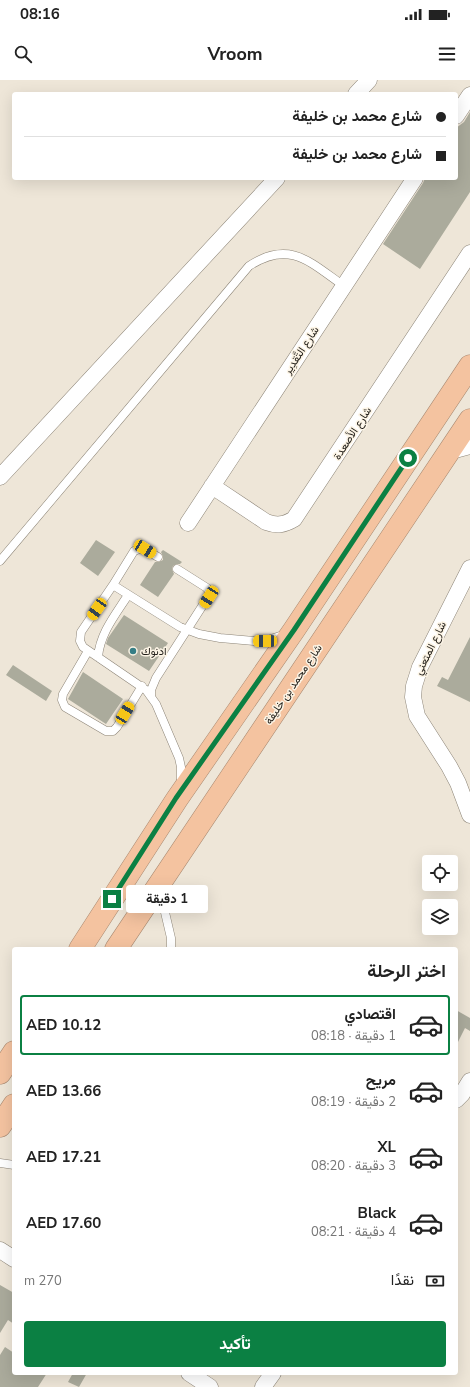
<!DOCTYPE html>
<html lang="ar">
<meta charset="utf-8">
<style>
:root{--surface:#fff;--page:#f2f2f2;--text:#222;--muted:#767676;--line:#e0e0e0;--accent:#0b8043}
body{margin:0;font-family:"Nunito Sans",Vazirmatn,sans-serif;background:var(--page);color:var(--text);direction:rtl;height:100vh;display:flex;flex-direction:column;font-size:15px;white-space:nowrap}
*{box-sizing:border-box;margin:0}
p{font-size:13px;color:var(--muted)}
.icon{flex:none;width:22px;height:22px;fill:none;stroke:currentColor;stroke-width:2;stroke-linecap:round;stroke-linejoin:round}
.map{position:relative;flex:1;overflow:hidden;direction:ltr}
.side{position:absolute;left:12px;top:867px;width:446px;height:428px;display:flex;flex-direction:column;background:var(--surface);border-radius:4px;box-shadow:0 4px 16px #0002;direction:rtl}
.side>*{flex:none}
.hud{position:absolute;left:12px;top:12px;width:446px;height:88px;border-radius:4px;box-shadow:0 4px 16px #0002;direction:rtl;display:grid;align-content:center;height:88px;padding:0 12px;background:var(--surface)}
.fabs{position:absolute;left:422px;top:775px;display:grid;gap:8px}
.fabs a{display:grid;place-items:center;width:36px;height:36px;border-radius:4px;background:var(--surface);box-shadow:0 4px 16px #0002;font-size:20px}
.end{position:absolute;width:18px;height:18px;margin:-9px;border:5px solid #0b8043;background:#fff;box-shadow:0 0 0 2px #fff}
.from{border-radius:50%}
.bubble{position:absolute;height:28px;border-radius:4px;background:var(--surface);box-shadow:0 4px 16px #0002;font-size:13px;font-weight:700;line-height:28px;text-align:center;direction:rtl}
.car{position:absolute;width:12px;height:24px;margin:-12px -6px;border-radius:5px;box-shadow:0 0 3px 1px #0007;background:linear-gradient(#f5c518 24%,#345 0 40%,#f5c518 0 76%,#345 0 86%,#f5c518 0)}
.hud b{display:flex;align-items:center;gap:14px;height:38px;font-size:15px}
.hud b+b{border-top:1px solid var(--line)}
.hud i{width:10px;height:10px;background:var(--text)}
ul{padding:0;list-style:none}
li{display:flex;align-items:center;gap:12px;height:60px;margin:0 8px 6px;padding:0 4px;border:2px solid transparent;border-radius:4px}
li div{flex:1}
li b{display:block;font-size:15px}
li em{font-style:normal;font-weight:700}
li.current{border-color:var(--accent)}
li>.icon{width:36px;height:36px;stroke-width:1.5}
h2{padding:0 12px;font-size:18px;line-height:48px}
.pay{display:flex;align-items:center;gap:10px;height:44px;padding:0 12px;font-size:15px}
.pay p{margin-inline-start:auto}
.button{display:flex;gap:8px;margin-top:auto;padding:8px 12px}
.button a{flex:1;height:46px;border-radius:4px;background:var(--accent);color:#fff;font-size:16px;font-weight:700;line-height:46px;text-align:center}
.status{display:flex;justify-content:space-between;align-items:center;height:28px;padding:0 20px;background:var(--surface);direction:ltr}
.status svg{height:11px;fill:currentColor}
header{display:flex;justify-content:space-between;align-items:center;height:52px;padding:0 12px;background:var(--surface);font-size:18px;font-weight:700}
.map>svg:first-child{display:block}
.building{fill:#abab9c}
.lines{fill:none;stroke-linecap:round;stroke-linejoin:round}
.lane-casing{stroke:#8c8477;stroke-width:9}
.street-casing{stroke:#8c8477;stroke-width:17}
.highway-casing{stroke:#a98970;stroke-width:23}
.lane{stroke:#fff;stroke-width:8}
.street{stroke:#fff;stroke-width:16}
.highway{stroke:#f4c3a0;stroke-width:22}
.route{stroke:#0b8043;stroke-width:5}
.poi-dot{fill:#367e86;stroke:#fcf4e5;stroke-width:1.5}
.labels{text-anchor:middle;stroke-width:3;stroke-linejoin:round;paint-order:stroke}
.street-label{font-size:11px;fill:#1f1c17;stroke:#fcf4e5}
.poi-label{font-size:11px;fill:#1f1c17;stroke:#fcf4e5;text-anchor:start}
</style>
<div class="status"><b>08:16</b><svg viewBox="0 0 49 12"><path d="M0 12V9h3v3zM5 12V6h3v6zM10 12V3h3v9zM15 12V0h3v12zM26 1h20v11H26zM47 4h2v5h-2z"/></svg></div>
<header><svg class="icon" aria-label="menu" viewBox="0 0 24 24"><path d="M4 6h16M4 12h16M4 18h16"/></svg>Vroom<svg class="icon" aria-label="search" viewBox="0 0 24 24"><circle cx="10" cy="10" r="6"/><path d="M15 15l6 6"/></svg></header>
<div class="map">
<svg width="470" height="1307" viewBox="0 0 470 1307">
<rect width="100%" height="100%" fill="#eee6d8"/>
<path class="building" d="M470 32V112L420 189 383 164 423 103 425 98H456V48L464 42Z
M96 460 115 472 98 496 80 483Z
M163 470 182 482 180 484H177L173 486 172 489 174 494 158 517 140 505 155 482H158L163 480V477L161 472Z
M124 535 168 563 149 591 106 564 108 558Z
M470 557V622L437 606 442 597 448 600Z
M13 585 52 611 46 621 6 595Z
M83 592 123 619 106 644 68 619Z
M456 930 470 938V951L465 948 456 966Z
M0 1205 14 1213V1244L8 1240 0 1253Z
M5 1267 14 1273V1293H47L38 1307H0V1275Z
M73 1293H87L79 1307 68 1302Z"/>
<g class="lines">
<g class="lane-casing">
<path id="lane" d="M158 477 142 468 134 471 113 505 81 552 80 561 83 567 146 610 156 624 179 678 181 687V703
M0 481 249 186C290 159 311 183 344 206
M113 505 180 547 199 554 220 558 254 561H265L283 555
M88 571 63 614 62 620 65 627 106 651H113L117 647 142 606
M98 577C100 553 116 534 128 515
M151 616V610L156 598 210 514 207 508 177 489
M160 811 171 858V869
M0 1083 14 1085"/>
</g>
<g class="street-casing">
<path id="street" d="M356 14 369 0
M456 36 470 15
M448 374 455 370 470 366
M0 397 277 98
M212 406 266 442C277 446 284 445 294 439L470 173
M188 443 415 98
M470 488 420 587 414 606 413 617 417 636 449 686 458 703 470 735
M456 1020 462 1014 470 1001
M0 1170 14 1179
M189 1293 210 1307
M263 1307 273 1293"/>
</g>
<g class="highway-casing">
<path id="highway" d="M80 869 177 719 294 550 470 286
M116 869 470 340
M0 993 14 972
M0 1046 14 1025"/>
</g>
<use href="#lane" class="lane"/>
<use href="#street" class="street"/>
<use href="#highway" class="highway"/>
</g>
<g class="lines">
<path class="route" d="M112 819 176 718 294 550 408 378"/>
</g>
<circle class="poi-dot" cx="133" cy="571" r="4"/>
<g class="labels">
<g class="street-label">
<text transform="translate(301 270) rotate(-57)" y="4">شارع التَّقدِير</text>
<text transform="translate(352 353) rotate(-57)" y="4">شارع الأصعدة</text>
<text transform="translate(430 568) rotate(-64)" y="4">شارع المتعني</text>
<text transform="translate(293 604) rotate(-56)" y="4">شارع محمد بن خليفة</text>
</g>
<g class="poi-label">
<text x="141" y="575">ادنوك</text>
</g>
</g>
</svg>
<div class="fabs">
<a><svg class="icon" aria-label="locate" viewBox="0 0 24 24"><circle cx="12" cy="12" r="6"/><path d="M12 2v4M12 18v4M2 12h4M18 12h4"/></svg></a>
<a><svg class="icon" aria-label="layers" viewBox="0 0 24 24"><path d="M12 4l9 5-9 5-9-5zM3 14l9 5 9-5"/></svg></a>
</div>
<i class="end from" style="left:408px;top:378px"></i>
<i class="end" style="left:112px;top:819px"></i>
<div class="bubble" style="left:126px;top:805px;width:82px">1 دقيقة</div>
<i class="car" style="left:145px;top:469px;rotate:121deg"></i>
<i class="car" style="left:209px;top:517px;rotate:213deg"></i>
<i class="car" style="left:97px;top:529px;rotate:215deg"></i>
<i class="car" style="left:265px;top:561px;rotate:269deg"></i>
<i class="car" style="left:125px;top:633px;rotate:31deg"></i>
<div class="hud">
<b><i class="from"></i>شارع محمد بن خليفة</b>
<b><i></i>شارع محمد بن خليفة</b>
</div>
<section class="side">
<h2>اختر الرحلة</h2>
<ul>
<li class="current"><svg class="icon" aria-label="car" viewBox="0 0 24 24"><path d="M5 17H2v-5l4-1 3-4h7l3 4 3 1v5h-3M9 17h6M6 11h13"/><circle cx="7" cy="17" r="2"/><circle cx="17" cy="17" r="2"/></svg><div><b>اقتصادي</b><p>1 دقيقة · 08:18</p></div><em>AED 10.12</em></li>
<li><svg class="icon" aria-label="car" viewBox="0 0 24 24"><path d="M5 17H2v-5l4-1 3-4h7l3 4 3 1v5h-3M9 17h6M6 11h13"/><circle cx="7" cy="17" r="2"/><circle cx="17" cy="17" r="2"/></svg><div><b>مريح</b><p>2 دقيقة · 08:19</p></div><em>AED 13.66</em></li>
<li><svg class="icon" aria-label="car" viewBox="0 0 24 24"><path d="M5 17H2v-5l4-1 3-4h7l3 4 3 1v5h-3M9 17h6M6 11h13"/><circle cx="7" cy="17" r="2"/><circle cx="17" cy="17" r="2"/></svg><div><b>XL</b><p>3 دقيقة · 08:20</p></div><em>AED 17.21</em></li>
<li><svg class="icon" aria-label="car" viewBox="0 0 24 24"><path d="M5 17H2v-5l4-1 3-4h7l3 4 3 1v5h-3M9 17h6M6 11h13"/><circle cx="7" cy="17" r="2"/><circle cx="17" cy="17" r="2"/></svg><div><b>Black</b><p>4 دقيقة · 08:21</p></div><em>AED 17.60</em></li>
</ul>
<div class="pay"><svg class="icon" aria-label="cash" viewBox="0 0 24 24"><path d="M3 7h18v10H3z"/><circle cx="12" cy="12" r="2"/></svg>نقدًا<p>270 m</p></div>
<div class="button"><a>تأكيد</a></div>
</section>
</div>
